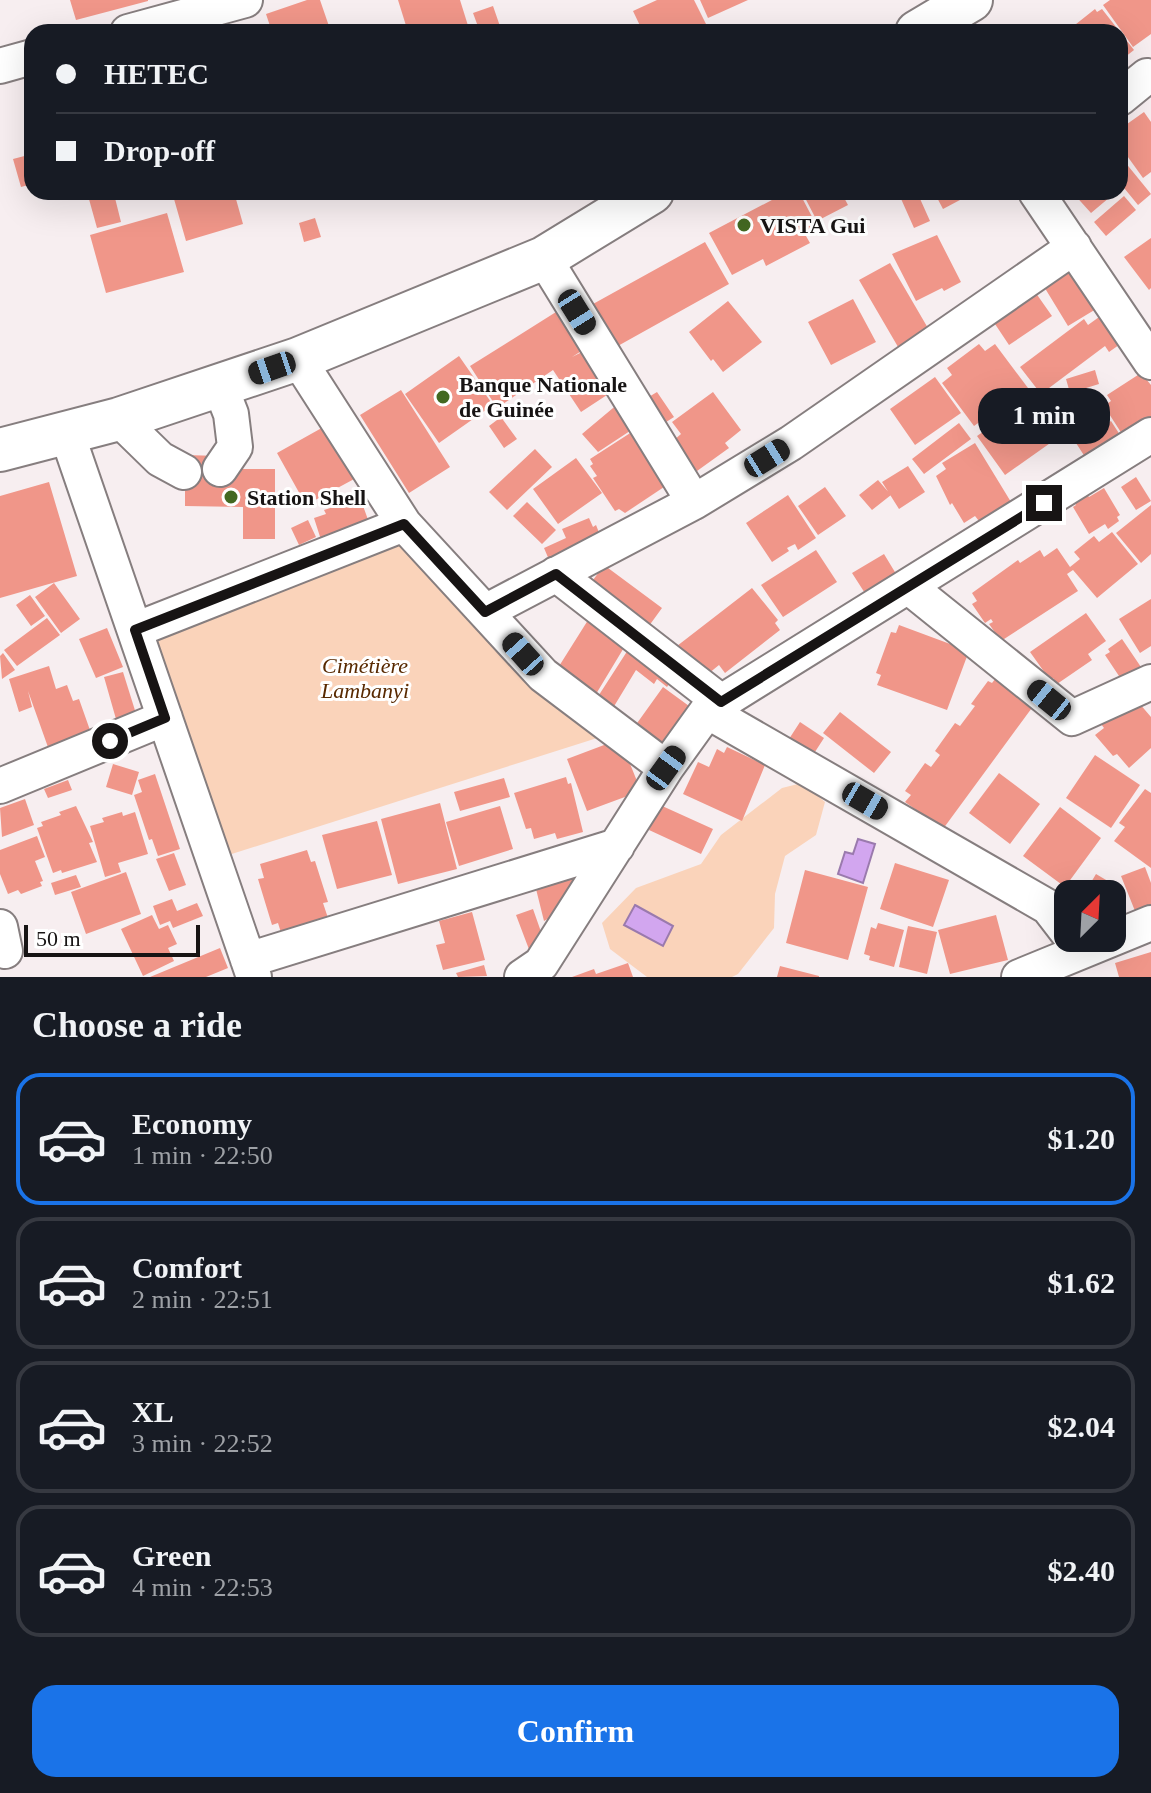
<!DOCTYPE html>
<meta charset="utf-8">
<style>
:root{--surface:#171b24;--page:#242831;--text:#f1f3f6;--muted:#9ea1a6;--line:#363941;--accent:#1a73e8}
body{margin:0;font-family:"Times New Roman",serif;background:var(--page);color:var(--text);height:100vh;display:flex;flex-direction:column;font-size:30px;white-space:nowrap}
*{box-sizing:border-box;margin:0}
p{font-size:26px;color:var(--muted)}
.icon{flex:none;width:44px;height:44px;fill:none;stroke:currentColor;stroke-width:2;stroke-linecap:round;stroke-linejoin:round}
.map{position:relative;height:977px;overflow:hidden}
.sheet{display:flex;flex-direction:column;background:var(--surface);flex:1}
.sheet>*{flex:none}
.guide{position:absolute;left:24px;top:24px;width:1104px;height:176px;border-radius:24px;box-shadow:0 8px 32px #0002;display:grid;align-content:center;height:176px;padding:0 32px;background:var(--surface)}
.needle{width:52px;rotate:24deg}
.controls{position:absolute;left:1054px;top:880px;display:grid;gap:16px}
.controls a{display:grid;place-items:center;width:72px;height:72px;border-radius:16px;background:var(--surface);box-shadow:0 8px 32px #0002;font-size:40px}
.scale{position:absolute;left:24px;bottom:20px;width:176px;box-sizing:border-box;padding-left:8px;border:4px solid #171414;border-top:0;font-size:22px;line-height:28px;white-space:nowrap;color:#171414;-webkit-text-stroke:6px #fff;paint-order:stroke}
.end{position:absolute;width:36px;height:36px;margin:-18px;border:10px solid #171414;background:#fff;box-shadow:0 0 0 4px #fff}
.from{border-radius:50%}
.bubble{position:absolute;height:56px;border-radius:24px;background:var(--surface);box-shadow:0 8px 32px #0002;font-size:26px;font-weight:700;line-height:56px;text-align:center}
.car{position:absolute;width:24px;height:48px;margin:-24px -12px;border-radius:10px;box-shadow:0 0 6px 2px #0007;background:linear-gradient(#222 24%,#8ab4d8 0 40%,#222 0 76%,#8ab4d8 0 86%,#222 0)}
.guide b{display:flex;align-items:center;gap:28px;height:76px;font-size:30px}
.guide b+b{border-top:2px solid var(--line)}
.guide i{width:20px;height:20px;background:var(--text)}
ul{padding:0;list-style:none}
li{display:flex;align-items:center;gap:24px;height:132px;margin:0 16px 12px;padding:0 16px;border:4px solid var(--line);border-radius:24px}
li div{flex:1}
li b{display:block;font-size:30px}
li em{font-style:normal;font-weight:700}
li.on{border-color:var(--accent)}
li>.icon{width:72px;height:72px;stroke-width:1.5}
h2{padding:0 32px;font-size:36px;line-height:96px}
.cta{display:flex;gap:16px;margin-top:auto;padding:16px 32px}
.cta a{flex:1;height:92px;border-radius:24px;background:var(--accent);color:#fff;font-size:32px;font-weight:700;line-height:92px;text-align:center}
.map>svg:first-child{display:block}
.green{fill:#fad3ba}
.water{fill:#d2a6ef;stroke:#9a7aad;stroke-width:2}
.building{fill:#f09689}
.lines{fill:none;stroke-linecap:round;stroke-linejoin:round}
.minor-casing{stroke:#867e7f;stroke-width:38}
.major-casing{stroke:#867e7f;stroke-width:46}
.minor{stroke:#fff;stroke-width:34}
.major{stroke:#fff;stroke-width:42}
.route{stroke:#171414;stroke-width:10}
.poi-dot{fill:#436821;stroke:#fff;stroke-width:3}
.labels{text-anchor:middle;stroke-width:6;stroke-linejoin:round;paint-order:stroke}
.poi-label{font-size:22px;font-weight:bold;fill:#171414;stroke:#fff;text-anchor:start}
.park-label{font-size:22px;font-style:italic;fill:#582900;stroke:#fff}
</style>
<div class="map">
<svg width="1151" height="977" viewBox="0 0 1151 977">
<rect width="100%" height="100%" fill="#f7eef0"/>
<path class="green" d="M404 524 613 733 216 859 135 631Z
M802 783 825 802 816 835 785 856 775 894 774 928 738 974 732 977H647L610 949 602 923 636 888 701 864 721 835 782 788Z"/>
<path class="water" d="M858 839 875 844 863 883 838 874 845 852 853 854Z
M635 905 673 926 663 946 624 925Z"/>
<path class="building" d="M70 0H148V1L76 20Z
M307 0H320L331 32H272L266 14Z
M398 0H460L470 32H408Z
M657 0H694L708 28 700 32H643L633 11Z
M700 0H748L708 18Z
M1110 0H1151V34L1133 47 1103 5Z
M493 6 502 32H480L473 13Z
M1095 9 1097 12 1102 9 1134 50 1120 61V32H1066Z
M1144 112 1151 122V172L1143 178 1120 146V129Z
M32 154V184L21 187 13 159Z
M1120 156 1151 194 1138 205 1120 183Z
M87 192H104L105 197 114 194 121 222 97 228Z
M172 192H234L243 224 186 241Z
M787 192H799L819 230 806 236 810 243 766 266 763 259 732 275 709 233Z
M802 192H841L848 205 817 221Z
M898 192H917L930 221 914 228Z
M934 192H975L943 209Z
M1072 192H1116L1091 213Z
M1124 196 1136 210 1106 236 1094 222Z
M167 213 184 272 106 293 90 235Z
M315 218 321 237 304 242 299 223Z
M937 235 961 282 944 291 942 288 916 301 892 254Z
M1151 238V288L1149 290 1124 257Z
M705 242 729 284 616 347 593 304Z
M890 263 932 335 901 352 859 280Z
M1075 265 1101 306 1068 326 1043 285Z
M1033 289 1052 316 1009 345 991 318Z
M853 299 876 342 831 365 808 322Z
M728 301 762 342 723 372 713 359 711 361 689 332Z
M556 312 583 350 572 357 582 352 610 393 581 412 553 370 497 408 470 366Z
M1106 312 1126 340 1109 352 1105 346 1041 394 1020 367 1084 319 1088 325Z
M979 344 985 351 995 344 1028 388 974 426 942 383 952 375 947 368Z
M459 356 493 405 439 443 405 394Z
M1095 370 1099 384 1070 393 1066 379Z
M1141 373 1151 385V416L1122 434 1104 406 1111 401 1107 395Z
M935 377 961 413 915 445 890 409Z
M401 390 450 467 409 493 360 415Z
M657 392 674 417 660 426 642 401Z
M713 392 741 430 725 443 729 448 697 471 674 440 681 434 672 422Z
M1035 395 1063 434 1005 475 977 436Z
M619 403 636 427 598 452 582 434Z
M501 417 517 439 504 448 489 426Z
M1111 421 1122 438 1087 460 1076 443Z
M959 423 971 439 924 474 912 459Z
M327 425 356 478 306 505 277 453Z
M638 428 673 481 625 513 619 509 615 511 593 478 597 476 590 466 593 464 590 459Z
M975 443 1011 502 979 521 975 516 964 523 952 503 950 505 936 476 946 469 942 463Z
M535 449 552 467 507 510 489 492Z
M185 455 220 456V469H275V539H243V507L185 506Z
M576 458 602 493 558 524 533 489Z
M908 466 925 492 899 509 882 482Z
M1136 477 1151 501 1136 510 1121 487Z
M878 480 891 495 872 510 859 495Z
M49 482 77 576 0 598V496Z
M825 487 846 516 818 535 798 506Z
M1104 488 1120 515 1117 517 1119 521 1108 529 1105 524 1089 534 1073 507 1076 505 1073 501 1086 493 1089 497Z
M788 495 816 538 798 550 795 544 787 548 789 551 772 562 746 523Z
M358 499 360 504 362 503 371 528 322 543 314 518 326 514 324 510Z
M527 502 556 530 542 544 513 516Z
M1151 505V554L1141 563 1116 533Z
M589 518 593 527 596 525 602 540 550 562 544 548 566 538 562 529Z
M308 520 316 537 299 545 291 528Z
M1112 532 1138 564 1097 598 1073 570 1067 574 1078 591 1001 641 989 624 993 622 991 619 985 623 972 604 977 601 972 593 1018 560 1020 563 1040 550 1044 557 1057 548 1070 567 1080 559 1074 552 1094 536 1099 542Z
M816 550 837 582 783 617 761 585Z
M884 554 901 582 870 601 852 573Z
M604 565 662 608 646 630 588 587Z
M54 583 80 619 61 633 35 597Z
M752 588 778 620 775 623 780 630 725 673 719 665 703 678 677 646Z
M30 595 45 616 31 626 16 605Z
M1151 599V646L1140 653 1119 619Z
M595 609 631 636 593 699 556 671Z
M1086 613 1106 641 1088 654 1092 660 1057 684 1053 678 1050 680 1030 652Z
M47 618 60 635 17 666 4 650Z
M899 625 969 651 947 710 877 685 881 675 876 673 891 632 896 633Z
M107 628 123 667 96 678 79 639Z
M635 639 678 671 667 687 657 679 654 684 636 670 613 708 597 698Z
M1122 639 1143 670 1123 682 1105 655 1110 652 1108 649Z
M3 653 15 670 2 679 0 656Z
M49 666 56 689 67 685 73 701 79 699 91 733 49 750 28 691 32 707 19 712 9 679Z
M123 672 138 720 118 726 104 677Z
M999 674 1037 701 943 829 905 802 911 795 905 791 925 763 931 767 940 755 935 751 955 723 960 726 975 706 971 704 988 681 992 683Z
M663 687 689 706 661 745 635 726Z
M1126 703H1139L1151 717V748L1129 768 1117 754 1113 756 1095 735 1104 728 1101 724Z
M840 712 891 752 874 773 823 733Z
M800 722 824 738 813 755 789 739Z
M620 739 641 791 587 811 567 759Z
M727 747 765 765 742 821 683 794 698 762 709 767 717 749 724 753Z
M1095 755 1140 785 1111 828 1066 798Z
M113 764 139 772 132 795 106 787Z
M999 773 1040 804 1010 844 969 813Z
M155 774 180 849 158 856 152 839 149 840 134 795 142 792 138 780Z
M566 777 568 784 571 783 583 832 557 839 555 833 534 839 531 828 526 829 514 793Z
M504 778 510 797 460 811 454 792Z
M68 780 72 790 48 798 44 789Z
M1145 789 1151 793V868L1114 841 1125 827 1119 823Z
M25 799 34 825 2 837 0 808Z
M440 803 457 869 398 884 381 819Z
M660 805 713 829 701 854 649 830Z
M76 806 93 842 89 843 97 862 62 873 61 870 53 873 37 828 43 826 41 822 61 815 59 812Z
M500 806 513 849 459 866 446 822Z
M1060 807 1101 838 1065 887 1023 856Z
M122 812 123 816 135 812 148 854 118 863 121 872 105 877 90 826 104 822 102 818Z
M377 821 392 875 337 889 322 835Z
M37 836 45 857 35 861 43 881 40 882 42 886 21 894 18 890 8 894 0 874V850Z
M307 850 311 862 315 861 328 902 323 903 330 924 283 939 278 923 272 925 258 879 264 878 260 864Z
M174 853 186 885 169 891 156 859Z
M895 863 949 880 933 927 880 909Z
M1145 867 1151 883V905L1135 911 1121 876Z
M805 870 868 887 848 960 786 943Z
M126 872 141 914 86 934 71 892Z
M583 872 577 903 544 921 535 885Z
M1096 874 1123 890 1112 907V894H1084Z
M76 875 81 887 55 895 51 883Z
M172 899 177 911 197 903 203 916 173 928 170 921 160 925 153 906Z
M533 909 546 946 530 952 516 915Z
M472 912 485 960 443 970 436 945 445 943 439 921Z
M152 915 159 929 168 925 177 944 168 948 174 961 143 976 121 929Z
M996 915 1008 960 950 974 938 930Z
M878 923 904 930 894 967 869 960 870 956 864 954 871 927 876 929Z
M908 926 937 932 927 974 899 967Z
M220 948 228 968 206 977H150Z
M1151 952V977H1119L1115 963Z
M628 963 633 977H572L594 969 596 974Z
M484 965 487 976 458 977 456 973Z
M780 966 819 976V977H777Z"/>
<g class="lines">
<g class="minor-casing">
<path id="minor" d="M128 32 245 0
M0 66 32 57
M1120 98 1147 76
M1036 192 1151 362
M544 258 694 502
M298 359 404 524 543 675 666 768
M119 419 160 459 184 472
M67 434 254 977
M220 469 235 447 231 414 220 386
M556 574 721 702
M909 587 1072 718 1151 682
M485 612 694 502 791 443 1074 247
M135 630 404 524
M707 711 1048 907 1068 933
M0 786 165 718
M0 927 5 951
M248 960 617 846
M522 977 541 964 666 768 707 711 1151 435
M1019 977 1151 923"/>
</g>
<g class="major-casing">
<path id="major" d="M917 32 971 0
M0 450 119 419 298 359 544 258 652 192"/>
</g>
<use href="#minor" class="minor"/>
<use href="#major" class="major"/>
</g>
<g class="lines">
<path class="route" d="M110 741 165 718 135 630 404 524 485 612 556 574 721 702 1044 503"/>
</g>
<g class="poi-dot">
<circle cx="744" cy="225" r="8"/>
<circle cx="443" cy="397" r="8"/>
<circle cx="231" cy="497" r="8"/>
</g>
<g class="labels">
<g class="poi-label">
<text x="760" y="233">VISTA Gui</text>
<text x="459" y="392">Banque Nationale<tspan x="459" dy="25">de Guinée</tspan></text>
<text x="247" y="505">Station Shell</text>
</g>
<g class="park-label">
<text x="365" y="673">Cimétière<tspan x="365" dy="25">Lambanyi</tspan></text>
</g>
</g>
</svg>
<div class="controls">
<a><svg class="needle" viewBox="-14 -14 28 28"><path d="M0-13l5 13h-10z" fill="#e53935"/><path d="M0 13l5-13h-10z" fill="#9ea1a6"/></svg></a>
</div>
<div class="scale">50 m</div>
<i class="end from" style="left:110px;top:741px"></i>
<i class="end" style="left:1044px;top:503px"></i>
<div class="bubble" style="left:978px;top:388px;width:132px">1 min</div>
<i class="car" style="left:577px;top:312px;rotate:148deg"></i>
<i class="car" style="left:272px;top:368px;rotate:251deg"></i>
<i class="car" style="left:767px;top:458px;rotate:58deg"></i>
<i class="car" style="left:523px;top:654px;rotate:318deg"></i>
<i class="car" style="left:1049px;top:700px;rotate:309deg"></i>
<i class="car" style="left:666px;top:768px;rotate:36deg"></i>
<i class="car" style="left:865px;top:801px;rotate:120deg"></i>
<div class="guide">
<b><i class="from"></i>HETEC</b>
<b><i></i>Drop-off</b>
</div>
</div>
<section class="sheet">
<h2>Choose a ride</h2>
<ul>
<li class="on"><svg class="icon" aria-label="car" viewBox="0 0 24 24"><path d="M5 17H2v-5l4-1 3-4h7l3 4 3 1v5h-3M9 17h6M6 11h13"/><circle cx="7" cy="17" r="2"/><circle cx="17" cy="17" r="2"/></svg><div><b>Economy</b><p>1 min · 22:50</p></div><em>$1.20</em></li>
<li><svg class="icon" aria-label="car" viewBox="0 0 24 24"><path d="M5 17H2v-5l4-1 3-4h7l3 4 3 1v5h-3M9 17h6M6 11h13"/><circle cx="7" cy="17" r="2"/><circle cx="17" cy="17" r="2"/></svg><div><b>Comfort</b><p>2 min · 22:51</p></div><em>$1.62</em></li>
<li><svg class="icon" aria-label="car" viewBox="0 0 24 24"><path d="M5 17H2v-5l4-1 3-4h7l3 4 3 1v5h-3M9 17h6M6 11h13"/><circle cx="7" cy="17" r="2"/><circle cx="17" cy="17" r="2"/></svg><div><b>XL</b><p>3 min · 22:52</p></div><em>$2.04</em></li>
<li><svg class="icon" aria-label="car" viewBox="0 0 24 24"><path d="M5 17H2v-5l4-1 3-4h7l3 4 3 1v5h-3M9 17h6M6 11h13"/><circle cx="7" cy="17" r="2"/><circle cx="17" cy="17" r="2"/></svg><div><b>Green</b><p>4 min · 22:53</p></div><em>$2.40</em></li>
</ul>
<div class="cta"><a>Confirm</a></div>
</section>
